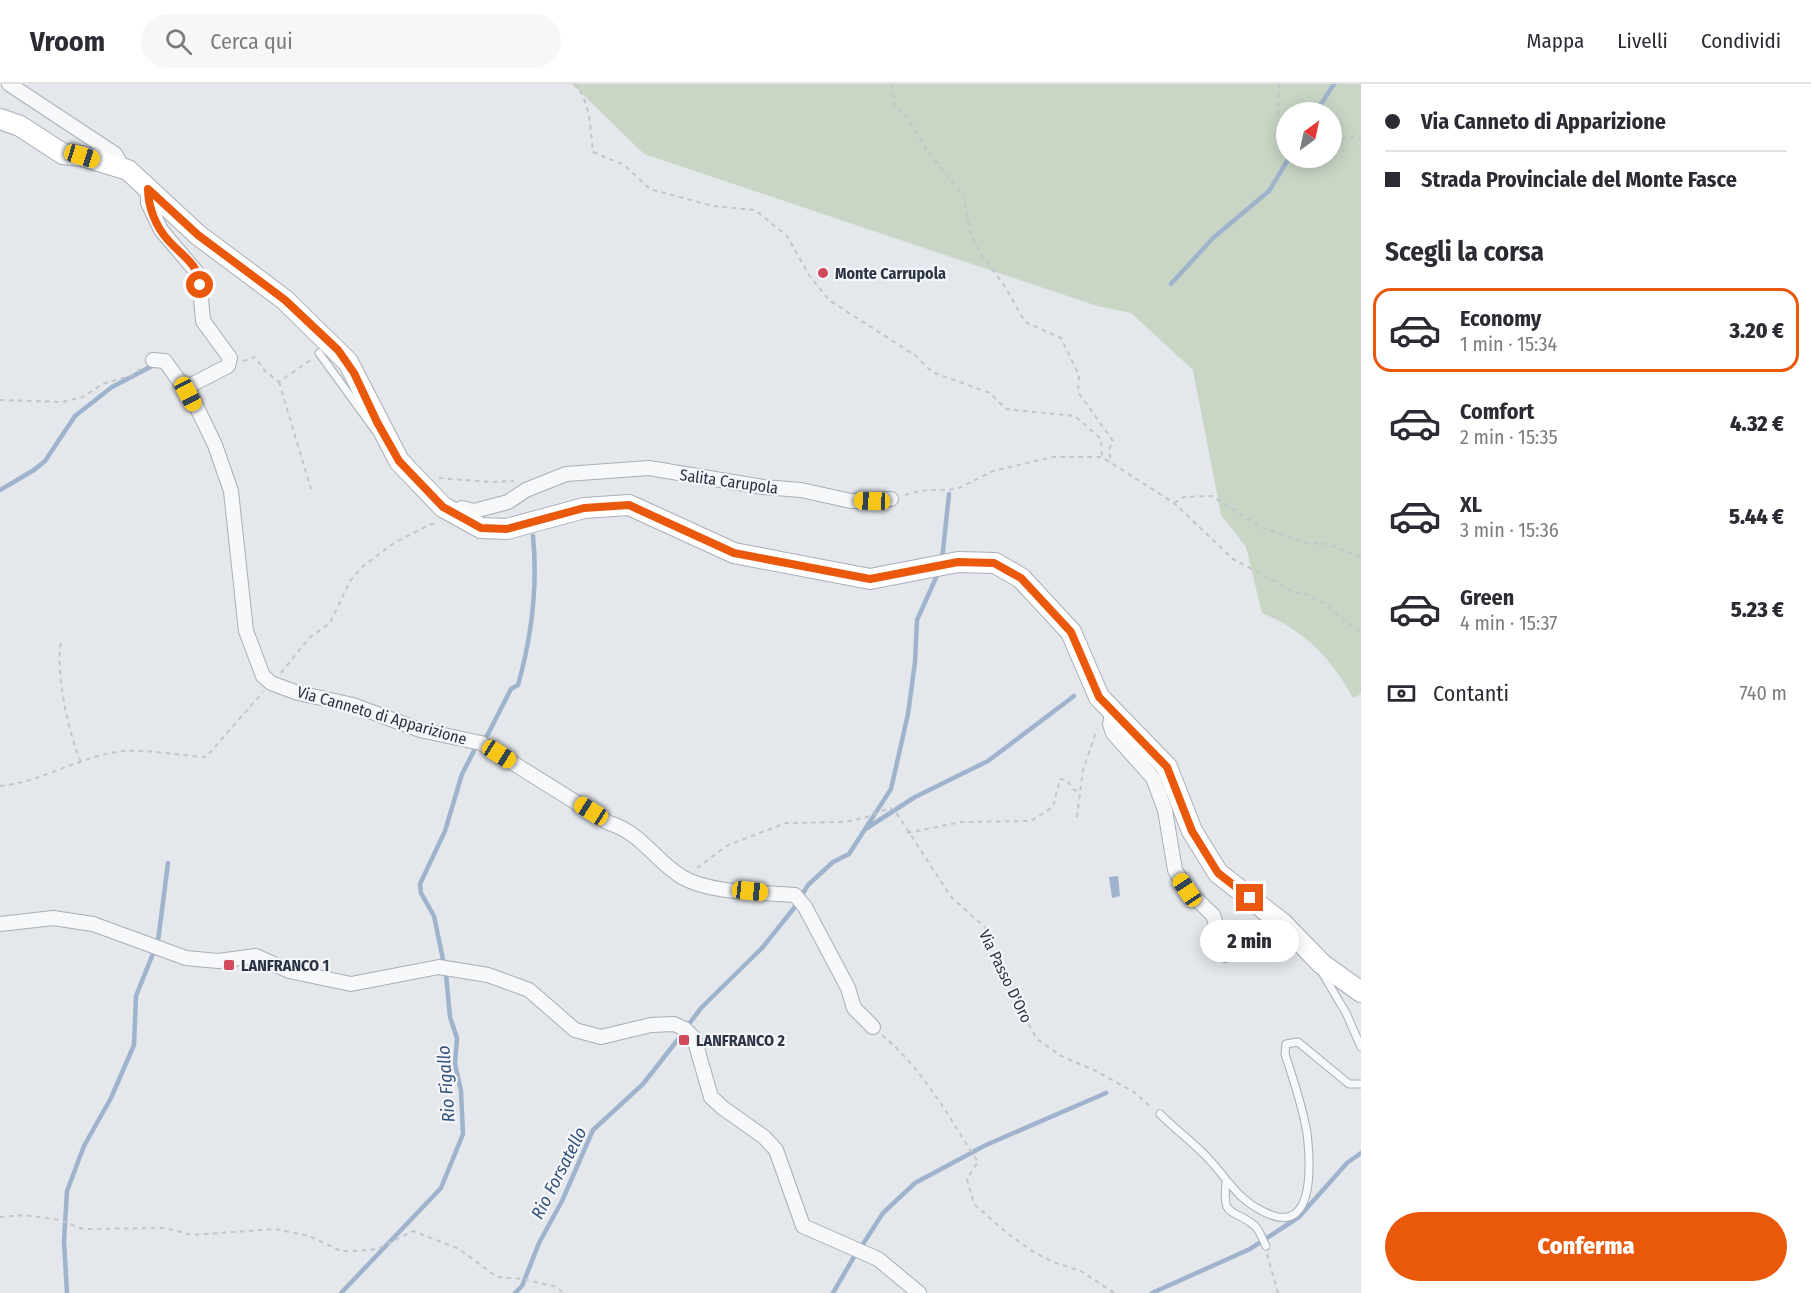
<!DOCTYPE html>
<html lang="it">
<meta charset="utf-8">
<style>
:root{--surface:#fff;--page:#f7f7f7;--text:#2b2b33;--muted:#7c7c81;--line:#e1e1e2;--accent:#ea580c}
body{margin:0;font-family:"Fira Sans Condensed",sans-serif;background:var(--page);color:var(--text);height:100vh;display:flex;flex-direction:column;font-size:22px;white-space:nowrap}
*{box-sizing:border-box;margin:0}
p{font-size:20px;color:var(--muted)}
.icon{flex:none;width:33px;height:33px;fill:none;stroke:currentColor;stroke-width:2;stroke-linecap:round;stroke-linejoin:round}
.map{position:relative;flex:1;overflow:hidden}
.sheet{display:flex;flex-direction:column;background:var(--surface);width:450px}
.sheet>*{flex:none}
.hud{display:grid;align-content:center;height:132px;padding:0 24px;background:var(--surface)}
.needle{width:39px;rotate:33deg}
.tools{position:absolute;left:1276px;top:18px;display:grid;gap:12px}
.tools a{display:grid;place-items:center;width:66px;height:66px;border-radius:50%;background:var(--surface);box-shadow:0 3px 15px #0003;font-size:30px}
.end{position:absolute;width:27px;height:27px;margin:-14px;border:8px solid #ea580c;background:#fff;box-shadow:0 0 0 3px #fff}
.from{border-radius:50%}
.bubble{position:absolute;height:42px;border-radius:21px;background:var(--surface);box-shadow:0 3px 15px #0003;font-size:20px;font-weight:800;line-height:42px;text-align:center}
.car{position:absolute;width:18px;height:36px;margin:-18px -9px;border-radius:8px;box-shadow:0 0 4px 2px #0007;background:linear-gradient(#f5c518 24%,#345 0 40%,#f5c518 0 76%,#345 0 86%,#f5c518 0)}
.hud b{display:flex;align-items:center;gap:21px;height:57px;font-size:22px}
.hud b+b{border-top:2px solid var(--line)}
.hud i{width:15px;height:15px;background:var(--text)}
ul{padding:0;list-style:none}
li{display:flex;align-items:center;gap:18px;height:84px;margin:0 12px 9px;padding:0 12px;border:3px solid transparent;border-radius:18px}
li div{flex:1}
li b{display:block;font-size:22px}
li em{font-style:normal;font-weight:800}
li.current{border-color:var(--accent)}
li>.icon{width:54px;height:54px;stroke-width:1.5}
h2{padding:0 24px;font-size:27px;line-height:72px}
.pay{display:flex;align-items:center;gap:15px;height:66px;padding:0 24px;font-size:22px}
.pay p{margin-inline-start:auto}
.action{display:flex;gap:12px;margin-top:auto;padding:12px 24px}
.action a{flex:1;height:69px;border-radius:36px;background:var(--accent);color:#fff;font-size:24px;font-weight:800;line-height:69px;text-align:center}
header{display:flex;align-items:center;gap:36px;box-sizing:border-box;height:84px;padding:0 30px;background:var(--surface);border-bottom:2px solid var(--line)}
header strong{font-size:28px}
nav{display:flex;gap:33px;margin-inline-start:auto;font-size:21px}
.search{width:420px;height:54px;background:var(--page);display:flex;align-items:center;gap:15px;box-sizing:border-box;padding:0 21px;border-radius:33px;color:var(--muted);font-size:22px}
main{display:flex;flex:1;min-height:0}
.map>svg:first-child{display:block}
.green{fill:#c9d6c5;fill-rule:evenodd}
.water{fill:#9fb4cc}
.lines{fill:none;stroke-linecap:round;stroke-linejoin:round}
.stream{stroke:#9fb4cc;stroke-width:4.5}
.lane-casing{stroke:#a9aeb7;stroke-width:9}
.street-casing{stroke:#a9aeb7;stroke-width:16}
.secondary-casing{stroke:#a9aeb7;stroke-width:22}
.path{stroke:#c2c5cb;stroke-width:2;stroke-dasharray:4.5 4.5;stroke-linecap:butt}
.lane{stroke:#f7f8fa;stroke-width:7}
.street{stroke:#f7f8fa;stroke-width:14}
.secondary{stroke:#fff;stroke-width:20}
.route{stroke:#ea580c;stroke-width:8}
.poi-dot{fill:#d1495b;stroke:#f4f6f9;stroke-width:2}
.labels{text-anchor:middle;stroke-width:4.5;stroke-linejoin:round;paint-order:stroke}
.poi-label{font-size:16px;font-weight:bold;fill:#2b3445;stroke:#f4f6f9;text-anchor:start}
.street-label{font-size:16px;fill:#2b3445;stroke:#f4f6f9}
.water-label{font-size:18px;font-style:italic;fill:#34527a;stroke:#f4f6f9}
</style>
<header>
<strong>Vroom</strong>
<div class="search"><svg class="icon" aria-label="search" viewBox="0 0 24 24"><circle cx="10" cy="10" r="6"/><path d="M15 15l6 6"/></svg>Cerca qui</div>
<nav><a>Mappa</a><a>Livelli</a><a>Condividi</a></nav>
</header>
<main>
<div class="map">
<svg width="1361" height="1209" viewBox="0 0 1361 1209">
<rect width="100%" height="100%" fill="#e4e7ec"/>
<path class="green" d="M572 0H1361V610L1353 614C1331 574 1305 547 1262 529L1246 463 1221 431 1193 286 1131 229 1097 222 644 70ZM1332 28V74H1287V28Z"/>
<path class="water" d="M1118 792 1120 812 1112 814 1109 793Z"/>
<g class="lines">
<path class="stream" d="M1316 28 1334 0
M1171 200 1213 154 1269 107 1289 74
M0 406 34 386 45 377 75 332 112 303 154 281
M942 476 949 410
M867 744 915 713 988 677 1074 612
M158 857 168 779
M689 940 701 924 762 864 794 824 808 801 833 778 849 770 891 705 908 630 915 578 917 536 939 487
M863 1160 883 1129 915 1099 986 1061 1106 1009
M67 1209 64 1157 67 1107 84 1062 111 1014 134 961 136 912 154 867
M341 1209 441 1104 463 1050 461 1007 455 980 457 954 450 933 446 890 434 832 421 809 420 800 445 747 462 690 475 665 488 650 511 605 518 601C532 551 538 503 533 452
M515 1209 522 1202 539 1159 562 1117 593 1046 643 1000 683 949
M833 1209 855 1171
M1152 1209 1250 1165 1299 1133 1347 1079 1361 1069"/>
<g class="lane-casing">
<path id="lane" d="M319 269 375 346
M1320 885 1346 929 1361 963
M1160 1030C1174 1044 1190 1056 1204 1070 1228 1094 1236 1117 1271 1131 1316 1148 1310 1075 1307 1049 1303 1024 1293 994 1285 970L1286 960 1298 958 1349 1000H1361
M1226 1099C1222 1135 1233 1124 1254 1141 1260 1146 1262 1155 1266 1162"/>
</g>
<g class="street-casing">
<path id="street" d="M9 0 115 70 123 84
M148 105V119L161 146 199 191 203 237 230 274 228 282 187 303 215 361 231 407 246 547 263 592 271 599 298 609 353 621 420 646 481 659 609 739C642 749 655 777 682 793 711 810 762 808 795 811L805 823 848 904 854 924 873 943
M153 276 165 277 182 301 187 303
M454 429 462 424 474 427 508 418 526 406 566 390 649 384 763 403 801 406 851 417 891 415
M1112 628 1110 640 1113 649 1153 694 1165 726 1175 786 1187 806 1213 831 1226 871
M0 840 53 834 93 840 186 874 218 877 256 872 289 887 351 900 439 883 488 891 529 906 575 946 601 953 651 941 674 940 685 945 694 954 711 1013 723 1024 764 1053 776 1066 803 1142 878 1175 919 1209"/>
</g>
<g class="secondary-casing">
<path id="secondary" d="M0 35 20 42 63 70 82 72 128 86 198 151 285 216 348 278 399 377 443 423 481 444 507 445 584 424 629 421 734 469 870 495 958 478 995 479 1021 494 1071 548 1099 613 1167 683 1192 747 1218 789 1282 839 1322 880 1361 908"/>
</g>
<path class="path" d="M574 0C591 17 590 45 593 68L624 81 650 105 713 122 755 126 787 152 809 191 829 216 916 272 932 288 990 309 1006 325 1075 332 1101 355 1102 373
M891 0 895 23 907 33 929 69 963 111 970 148 979 167 1004 201 1025 238 1061 254 1079 291 1078 308 1113 357 1109 366 1111 379
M1279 0C1279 18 1274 43 1287 57
M1332 57 1355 53 1361 56
M243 277 255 273 265 287 279 298 312 275
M279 298 311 405
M0 316 62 318 83 313 102 300 133 291 142 284
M439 394 491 398 514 397
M905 411 919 407 957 405 993 387 1052 373H1102L1174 419 1233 475 1294 508 1309 511 1326 521 1361 549
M1174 419 1184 413 1212 412 1261 443 1306 459 1328 460 1361 473
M61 559C55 587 69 652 81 678
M281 589 309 554 330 539 350 497 362 483 394 459 431 440H439
M0 702C43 698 81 671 124 667 148 665 181 672 206 673L263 608
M1077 733 1083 686 1097 645
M907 749 961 738 1031 737 1053 723 1060 695 1067 696 1074 706 1079 707
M697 784 728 761 786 739 845 738 871 732 889 724 894 725 951 813 985 843 1015 916 1037 955 1061 972 1094 986 1134 1008 1153 1025
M882 951C923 985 949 1033 978 1078L967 1095 974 1120 1007 1149 1032 1167 1053 1178 1081 1187 1114 1209
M0 1133 24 1131 60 1136 83 1145 166 1144 192 1151 275 1145 309 1152 341 1167H357L377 1165 413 1147 459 1165 497 1193 523 1195 557 1203 563 1209
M1267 1170 1278 1209"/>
<use href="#lane" class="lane"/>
<use href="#street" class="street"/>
<use href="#secondary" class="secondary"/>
</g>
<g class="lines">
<path class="route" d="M200 201C199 180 181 171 168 156 156 143 148 123 148 105L198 151 285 216 338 266 354 289 377 338 399 377 443 423 481 444 507 445 584 424 629 421 734 469 870 495 958 478 994 479 1021 494 1071 548 1099 613 1167 683 1192 747 1218 789 1250 814"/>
</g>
<g class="poi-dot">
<circle cx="823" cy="189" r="6"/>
<rect x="223" y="875" width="12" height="12" rx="3"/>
<rect x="678" y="950" width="12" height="12" rx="3"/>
</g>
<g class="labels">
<g class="poi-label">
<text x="835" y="195">Monte Carrupola</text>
<text x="241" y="887">LANFRANCO 1</text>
<text x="696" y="962">LANFRANCO 2</text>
</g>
<g class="street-label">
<text transform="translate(729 397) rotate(8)" y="6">Salita Carupola</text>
<text transform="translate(382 631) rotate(16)" y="6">Via Canneto di Apparizione</text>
<text transform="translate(1006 892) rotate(64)" y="6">Via Passo D'Oro</text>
</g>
<g class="water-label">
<text transform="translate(446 1000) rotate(-94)" y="6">Rio Figallo</text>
<text transform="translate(559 1089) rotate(-63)" y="6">Rio Forsatello</text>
</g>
</g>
</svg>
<div class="tools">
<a><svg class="needle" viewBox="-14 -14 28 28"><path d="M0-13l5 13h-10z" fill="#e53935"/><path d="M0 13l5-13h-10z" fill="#7c7c81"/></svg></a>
</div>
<i class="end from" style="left:200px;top:201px"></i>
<i class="end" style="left:1250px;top:814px"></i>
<div class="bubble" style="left:1200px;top:836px;width:99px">2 min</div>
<i class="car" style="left:82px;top:72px;rotate:107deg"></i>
<i class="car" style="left:188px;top:310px;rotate:152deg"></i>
<i class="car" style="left:872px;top:417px;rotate:272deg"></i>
<i class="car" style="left:499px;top:670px;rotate:122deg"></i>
<i class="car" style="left:591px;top:727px;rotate:302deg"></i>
<i class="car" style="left:1187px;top:806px;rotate:326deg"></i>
<i class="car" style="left:750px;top:807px;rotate:96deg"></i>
</div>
<section class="sheet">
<div class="hud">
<b><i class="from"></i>Via Canneto di Apparizione</b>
<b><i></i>Strada Provinciale del Monte Fasce</b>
</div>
<h2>Scegli la corsa</h2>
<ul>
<li class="current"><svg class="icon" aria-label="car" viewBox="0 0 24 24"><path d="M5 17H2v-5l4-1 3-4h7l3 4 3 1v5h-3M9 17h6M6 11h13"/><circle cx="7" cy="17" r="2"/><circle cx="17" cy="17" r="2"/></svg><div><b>Economy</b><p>1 min · 15:34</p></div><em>3.20 €</em></li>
<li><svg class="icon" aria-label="car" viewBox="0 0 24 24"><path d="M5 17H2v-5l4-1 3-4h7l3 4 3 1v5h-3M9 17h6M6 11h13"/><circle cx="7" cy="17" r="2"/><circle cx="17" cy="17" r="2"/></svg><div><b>Comfort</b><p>2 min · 15:35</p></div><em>4.32 €</em></li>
<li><svg class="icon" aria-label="car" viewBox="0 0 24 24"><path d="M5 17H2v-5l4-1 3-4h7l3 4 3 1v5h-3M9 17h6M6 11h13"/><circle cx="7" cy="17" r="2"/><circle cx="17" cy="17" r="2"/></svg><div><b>XL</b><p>3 min · 15:36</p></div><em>5.44 €</em></li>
<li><svg class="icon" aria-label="car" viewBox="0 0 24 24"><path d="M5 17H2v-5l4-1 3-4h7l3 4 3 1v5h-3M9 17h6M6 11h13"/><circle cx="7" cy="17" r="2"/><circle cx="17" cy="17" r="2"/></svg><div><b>Green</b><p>4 min · 15:37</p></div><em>5.23 €</em></li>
</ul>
<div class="pay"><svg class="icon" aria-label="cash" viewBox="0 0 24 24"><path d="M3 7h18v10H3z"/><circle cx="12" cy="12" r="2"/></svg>Contanti<p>740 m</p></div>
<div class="action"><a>Conferma</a></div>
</section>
</main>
